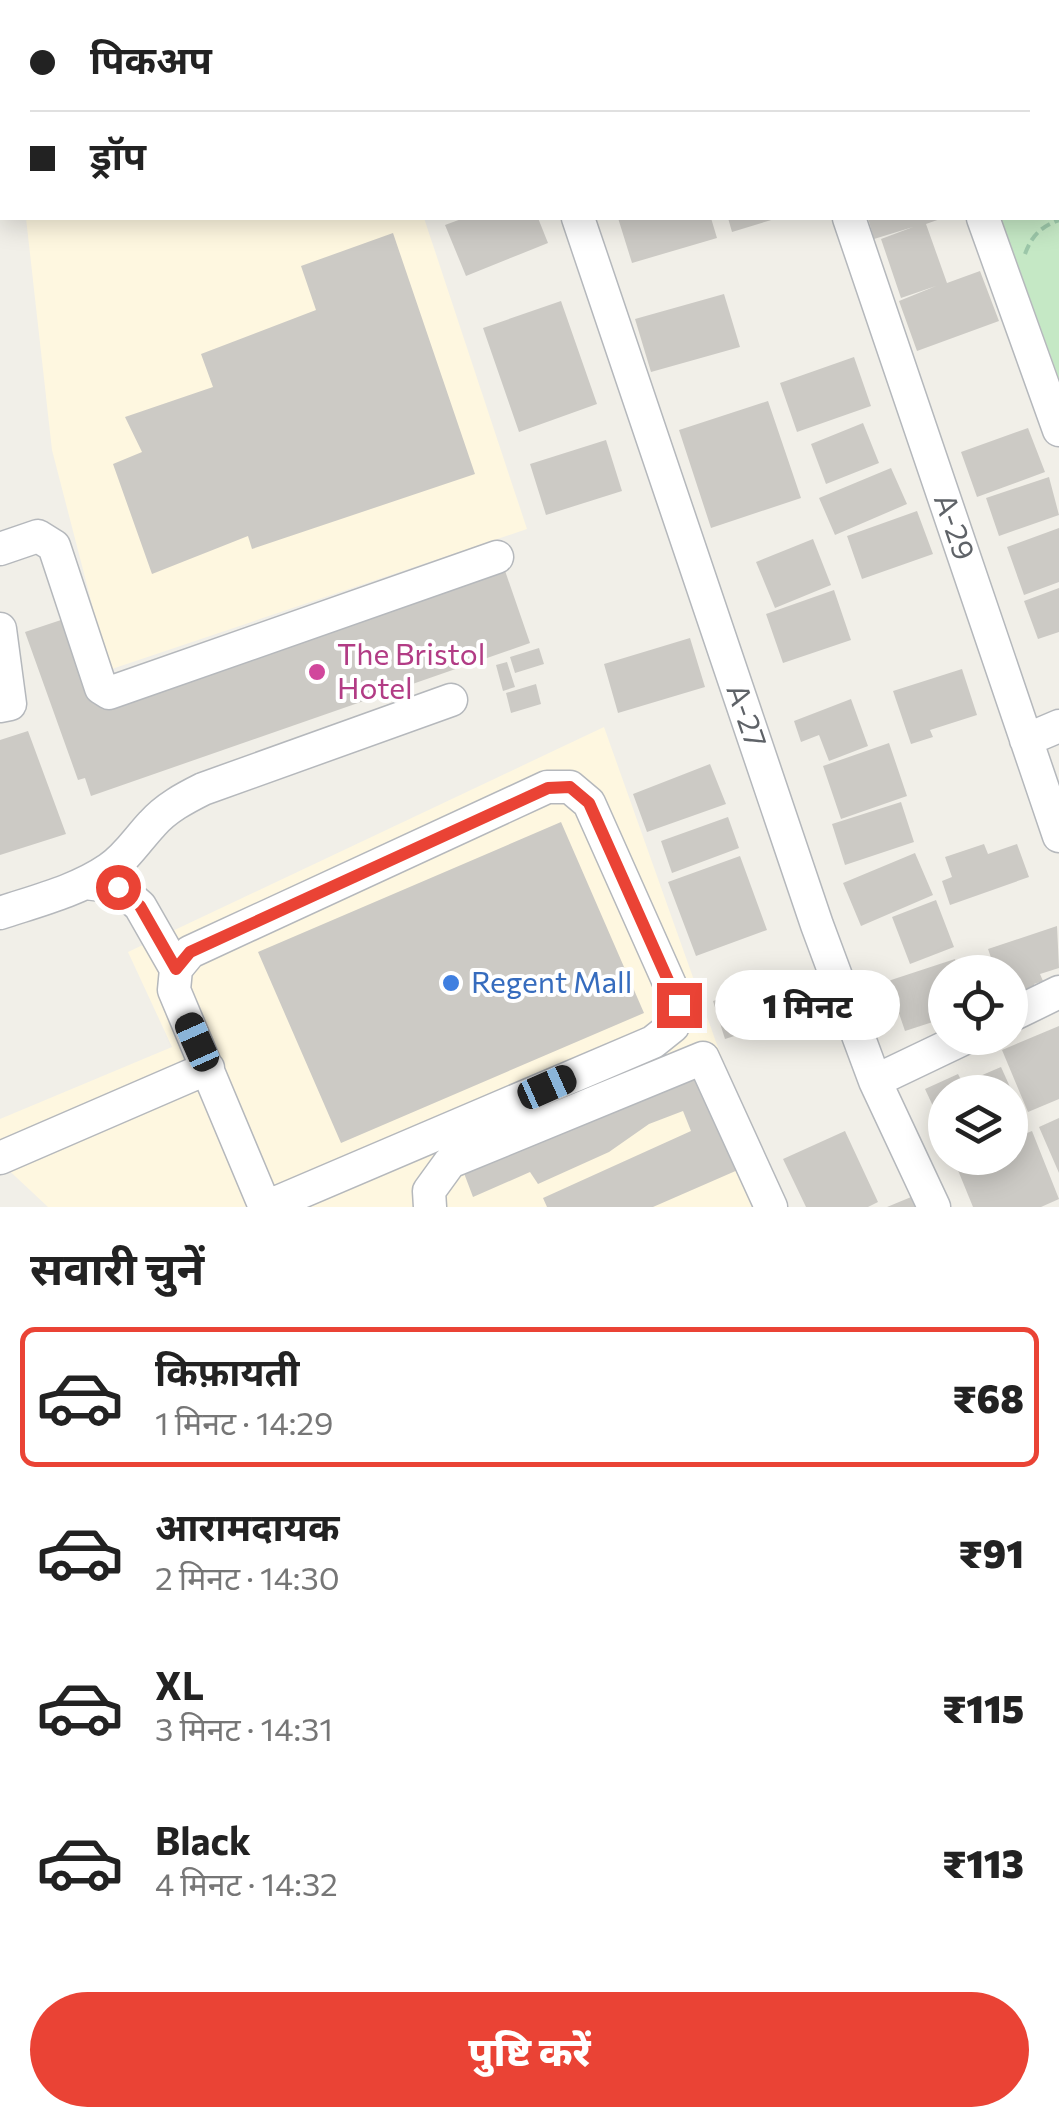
<!DOCTYPE html>
<html lang="hi">
<meta charset="utf-8">
<style>
:root{--surface:#fff;--page:#f2f2f2;--text:#222;--muted:#767676;--line:#e0e0e0;--accent:#ea4335}
body{margin:0;font-family:Commissioner,"Noto Sans Devanagari",sans-serif;background:var(--page);color:var(--text);height:100vh;display:flex;flex-direction:column;font-size:38px;white-space:nowrap}
*{box-sizing:border-box;margin:0}
p{font-size:32px;color:var(--muted)}
.icon{flex:none;width:55px;height:55px;fill:none;stroke:currentColor;stroke-width:2;stroke-linecap:round;stroke-linejoin:round}
.map{position:relative;height:1207px;overflow:hidden}
.sheet{display:flex;flex-direction:column;background:var(--surface);flex:1}
.sheet>*{flex:none}
.guide{position:absolute;left:0px;top:0px;width:1060px;height:220px;box-shadow:0 5px 25px #0003;display:grid;align-content:center;height:220px;padding:0 30px;background:var(--surface)}
.tools{position:absolute;left:928px;top:955px;display:grid;gap:20px}
.tools a{display:grid;place-items:center;width:100px;height:100px;border-radius:50%;background:var(--surface);box-shadow:0 5px 25px #0003;font-size:50px}
.end{position:absolute;width:45px;height:45px;margin:-22px;border:12px solid #ea4335;background:#fff;box-shadow:0 0 0 5px #fff}
.from{border-radius:50%}
.bubble{position:absolute;height:70px;border-radius:35px;background:var(--surface);box-shadow:0 5px 25px #0003;font-size:32px;font-weight:800;line-height:70px;text-align:center}
.car{position:absolute;width:30px;height:60px;margin:-30px -15px;border-radius:12px;box-shadow:0 0 8px 2px #0007;background:linear-gradient(#222 24%,#8ab4d8 0 40%,#222 0 76%,#8ab4d8 0 86%,#222 0)}
.guide b{display:flex;align-items:center;gap:35px;height:95px;font-size:38px}
.guide b+b{border-top:2px solid var(--line)}
.guide i{width:25px;height:25px;background:var(--text)}
ul{padding:0;list-style:none}
li{display:flex;align-items:center;gap:30px;height:140px;margin:0 20px 15px;padding:0 10px;border:5px solid transparent;border-radius:15px}
li div{flex:1}
li b{display:block;font-size:38px}
li em{font-style:normal;font-weight:800}
li.current{border-color:var(--accent)}
li>.icon{width:90px;height:90px;stroke-width:1.5}
h2{padding:0 30px;font-size:45px;line-height:120px}
.action{display:flex;gap:20px;margin-top:auto;padding:20px 30px}
.action a{flex:1;height:115px;border-radius:60px;background:var(--accent);color:#fff;font-size:40px;font-weight:800;line-height:115px;text-align:center}
.map>svg:first-child{display:block}
.commercial{fill:#fef7e0}
.green{fill:#c5e8c5}
.building{fill:#cccac5}
.lines{fill:none;stroke-linecap:round;stroke-linejoin:round}
.minor-casing{stroke:#b5b8bc;stroke-width:35}
.path{stroke:#9cc7a9;stroke-width:4;stroke-dasharray:10 5;stroke-linecap:butt}
.minor{stroke:#fff;stroke-width:32}
.route{stroke:#ea4335;stroke-width:12}
.hotel-dot{fill:#d1479c;stroke:#fff;stroke-width:4}
.shop-dot{fill:#3f7fe0;stroke:#fff;stroke-width:4}
.labels{text-anchor:middle;stroke-width:8;stroke-linejoin:round;paint-order:stroke}
.street-label{font-size:30px;fill:#5f6368;stroke:#fff}
.hotel-label{font-size:30px;fill:#b23c85;stroke:#fff;text-anchor:start}
.shop-label{font-size:30px;fill:#366cbe;stroke:#fff;text-anchor:start}
</style>
<div class="map">
<svg width="1059" height="1207" viewBox="0 0 1059 1207">
<rect width="100%" height="100%" fill="#f1efe8"/>
<path class="commercial" d="M162 0H353L354 2H160Z
M26 218H424L527 529 109 670 52 450Z
M604 727 716 1042 780 1207H48L0 1162V1119L172 1047 128 952Z"/>
<path class="green" d="M1058 144H1059V379L1001 218H1058Z"/>
<path class="building" d="M464 218H538L548 243 466 276 445 225Z
M618 218H711L717 238 632 263Z
M728 218H778L732 232Z
M868 218H943L926 224 947 283 980 271 999 321 917 351 899 301 936 286 901 298 881 239 913 227 874 239Z
M393 233 475 474 252 549 248 536 152 574 113 464 142 452 125 417 213 387 201 354 316 310 301 266Z
M724 294 740 347 651 372 635 319Z
M561 301 597 404 519 432 483 328Z
M854 357 871 406 797 432 780 383Z
M768 401 801 498 711 528 679 430Z
M863 423 879 463 826 484 811 444Z
M1028 428 1045 472 977 497 961 452Z
M606 440 622 491 546 515 530 464Z
M891 468 907 504 835 535 819 498Z
M1049 477 1059 515 999 536 986 498Z
M917 511 933 554 862 579 847 536Z
M1059 528V582L1024 595 1007 547Z
M813 539 831 585 775 608 756 562Z
M502 562 530 643 91 796 85 778 78 780 25 632 73 616 103 701Z
M1059 588V632L1038 639 1024 601Z
M834 590 851 640 783 663 766 614Z
M690 638 705 687 618 713 604 664Z
M539 648 544 664 515 673 510 657Z
M507 662 515 687 503 691 496 665Z
M962 669 977 715 930 730 933 737 911 744 893 691Z
M536 684 541 704 511 713 506 693Z
M851 699 868 746 829 761 819 735 801 742 794 721Z
M28 731 66 834 0 855V740Z
M889 743 907 796 841 819 823 766Z
M710 764 726 804 647 832 633 794Z
M901 802 914 842 845 865 832 824Z
M728 817 739 848 672 873 661 841Z
M561 822 644 1013 341 1143 258 952Z
M984 844 988 854 1017 844 1029 877 950 905 942 881 952 877 945 857Z
M915 853 933 895 861 926 843 883Z
M740 856 767 930 696 956 668 882Z
M936 900 954 947 910 964 892 917Z
M1057 926 1059 968 1040 974 1043 981 1034 984 1035 987 1010 995V972H996L988 949Z
M955 959 959 972H945V1018L905 1031 888 981Z
M787 977 800 1015 725 1039 713 1001Z
M1059 1026V1099L1028 1112 1002 1050Z
M700 1066 747 1166 653 1207H547L543 1198 691 1131 683 1111 649 1124 609 1152 538 1184 530 1172 473 1197 459 1160Z
M1001 1067 1023 1116 1010 1122V1092H971L966 1082Z
M958 1074 967 1092H945V1132L925 1089Z
M1059 1118V1173L1039 1127Z
M845 1131 878 1202 868 1207H806L783 1159Z
M1032 1131 1059 1199 1041 1207H973L955 1163 968 1158H1010V1140Z
M916 1195 922 1207H887Z"/>
<g class="lines">
<g class="minor-casing">
<path id="minor" d="M504 0 505 2
M774 0 775 2
M16 2 19 0
M1058 131H1059
M578 218 817 925 875 1081 934 1207
M849 218 1059 836
M983 218 1059 430
M0 549 38 536 54 546 101 688 109 693 497 557
M0 629 10 704 0 706
M1026 740 1059 726
M85 883 118 887 140 906 176 969
M0 913C36 901 77 891 109 869 127 857 137 840 152 824 166 808 185 798 203 789L451 700
M1010 1016 1059 992
M875 1081 965 1038
M0 1158 208 1068
M265 1207 174 990 176 969 190 952 547 787H570L589 803 679 1005 673 1026 653 1042 266 1207
M430 1207 429 1191 450 1162 703 1058 771 1207"/>
</g>
<path class="path" d="M1025 254C1032 235 1041 227 1059 220"/>
<use href="#minor" class="minor"/>
</g>
<g class="lines">
<path class="route" d="M118 887 140 906 176 969 190 952 548 788 570 787 589 803 679 1005"/>
</g>
<circle class="hotel-dot" cx="317" cy="672" r="10"/>
<circle class="shop-dot" cx="451" cy="983" r="10"/>
<g class="labels">
<g class="street-label">
<text transform="translate(954 527) rotate(71)" y="10">A-29</text>
<text transform="translate(746 716) rotate(71)" y="10">A-27</text>
</g>
<g class="hotel-label">
<text x="337" y="665">The Bristol<tspan x="337" dy="34">Hotel</tspan></text>
</g>
<g class="shop-label">
<text x="471" y="993">Regent Mall</text>
</g>
</g>
</svg>
<div class="tools">
<a><svg class="icon" aria-label="locate" viewBox="0 0 24 24"><circle cx="12" cy="12" r="6"/><path d="M12 2v4M12 18v4M2 12h4M18 12h4"/></svg></a>
<a><svg class="icon" aria-label="layers" viewBox="0 0 24 24"><path d="M12 4l9 5-9 5-9-5zM3 14l9 5 9-5"/></svg></a>
</div>
<i class="end from" style="left:118px;top:887px"></i>
<i class="end" style="left:679px;top:1005px"></i>
<div class="bubble" style="left:715px;top:970px;width:185px">1 मिनट</div>
<i class="car" style="left:197px;top:1042px;rotate:336deg"></i>
<i class="car" style="left:547px;top:1087px;rotate:66deg"></i>
<div class="guide">
<b><i class="from"></i>पिकअप</b>
<b><i></i>ड्रॉप</b>
</div>
</div>
<section class="sheet">
<h2>सवारी चुनें</h2>
<ul>
<li class="current"><svg class="icon" aria-label="car" viewBox="0 0 24 24"><path d="M5 17H2v-5l4-1 3-4h7l3 4 3 1v5h-3M9 17h6M6 11h13"/><circle cx="7" cy="17" r="2"/><circle cx="17" cy="17" r="2"/></svg><div><b>किफ़ायती</b><p>1 मिनट · 14:29</p></div><em>₹68</em></li>
<li><svg class="icon" aria-label="car" viewBox="0 0 24 24"><path d="M5 17H2v-5l4-1 3-4h7l3 4 3 1v5h-3M9 17h6M6 11h13"/><circle cx="7" cy="17" r="2"/><circle cx="17" cy="17" r="2"/></svg><div><b>आरामदायक</b><p>2 मिनट · 14:30</p></div><em>₹91</em></li>
<li><svg class="icon" aria-label="car" viewBox="0 0 24 24"><path d="M5 17H2v-5l4-1 3-4h7l3 4 3 1v5h-3M9 17h6M6 11h13"/><circle cx="7" cy="17" r="2"/><circle cx="17" cy="17" r="2"/></svg><div><b>XL</b><p>3 मिनट · 14:31</p></div><em>₹115</em></li>
<li><svg class="icon" aria-label="car" viewBox="0 0 24 24"><path d="M5 17H2v-5l4-1 3-4h7l3 4 3 1v5h-3M9 17h6M6 11h13"/><circle cx="7" cy="17" r="2"/><circle cx="17" cy="17" r="2"/></svg><div><b>Black</b><p>4 मिनट · 14:32</p></div><em>₹113</em></li>
</ul>
<div class="action"><a>पुष्टि करें</a></div>
</section>
